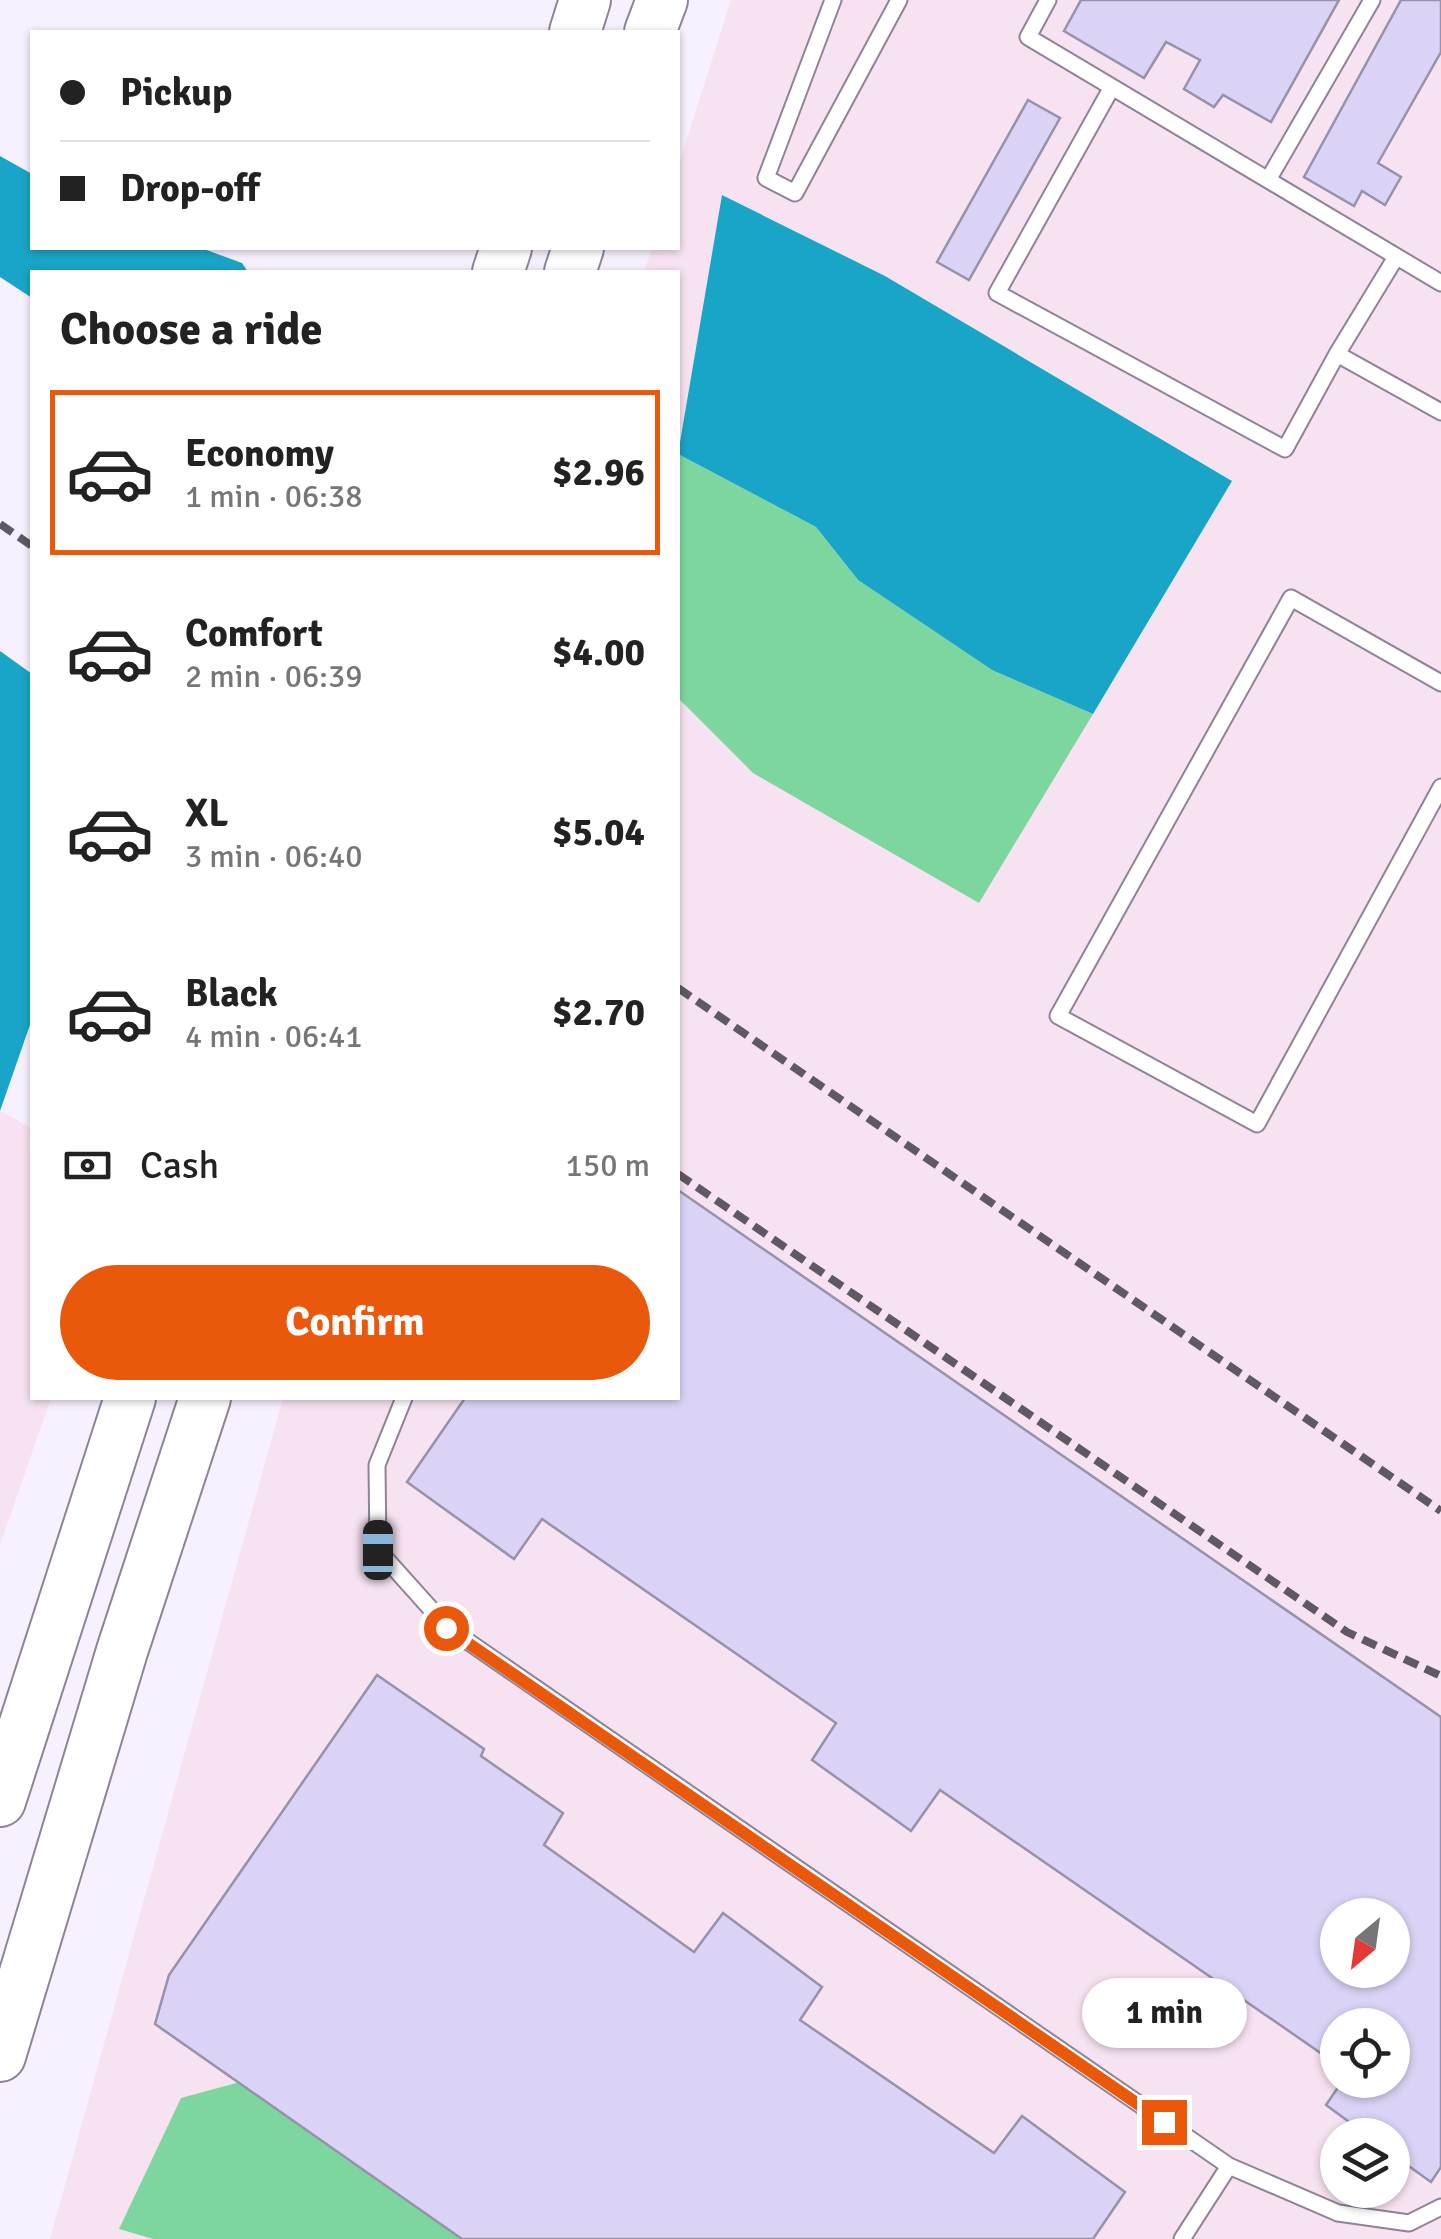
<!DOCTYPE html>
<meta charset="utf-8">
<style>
:root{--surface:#fff;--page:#f2f2f2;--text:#222;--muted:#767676;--line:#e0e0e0;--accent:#ea580c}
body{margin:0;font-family:Signika,sans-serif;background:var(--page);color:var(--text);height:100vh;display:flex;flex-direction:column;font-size:38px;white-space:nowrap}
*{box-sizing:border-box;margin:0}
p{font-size:32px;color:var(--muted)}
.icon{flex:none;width:55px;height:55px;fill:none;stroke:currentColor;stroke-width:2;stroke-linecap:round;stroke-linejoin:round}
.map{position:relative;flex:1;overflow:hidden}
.details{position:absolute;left:30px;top:270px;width:650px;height:1130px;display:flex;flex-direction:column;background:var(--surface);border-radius:0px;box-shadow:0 2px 8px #0004}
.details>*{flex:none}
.banner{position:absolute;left:30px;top:30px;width:650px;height:220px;border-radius:0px;box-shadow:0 2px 8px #0004;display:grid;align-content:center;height:220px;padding:0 30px;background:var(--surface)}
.needle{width:65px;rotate:209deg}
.buttons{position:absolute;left:1320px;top:1898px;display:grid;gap:20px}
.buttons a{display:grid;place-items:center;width:90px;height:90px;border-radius:50%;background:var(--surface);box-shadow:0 2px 8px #0004;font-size:50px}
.end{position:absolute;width:45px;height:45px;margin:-22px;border:12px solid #ea580c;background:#fff;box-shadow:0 0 0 5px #fff}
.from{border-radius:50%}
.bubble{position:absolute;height:70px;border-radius:35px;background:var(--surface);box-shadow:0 2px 8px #0004;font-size:32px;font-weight:800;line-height:70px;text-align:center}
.car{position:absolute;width:30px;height:60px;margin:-30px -15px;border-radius:12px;box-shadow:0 0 8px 2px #0007;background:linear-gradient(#222 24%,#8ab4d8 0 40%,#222 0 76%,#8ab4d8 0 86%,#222 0)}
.banner b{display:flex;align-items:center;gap:35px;height:95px;font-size:38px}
.banner b+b{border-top:2px solid var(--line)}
.banner i{width:25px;height:25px;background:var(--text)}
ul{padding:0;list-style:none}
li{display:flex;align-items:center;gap:30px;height:165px;margin:0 20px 15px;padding:0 10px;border:5px solid transparent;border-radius:0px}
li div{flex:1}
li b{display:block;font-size:38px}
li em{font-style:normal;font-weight:800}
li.selected{border-color:var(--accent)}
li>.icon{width:90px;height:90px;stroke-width:1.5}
h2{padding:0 30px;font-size:45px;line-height:120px}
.pay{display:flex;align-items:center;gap:25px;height:110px;padding:0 30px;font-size:38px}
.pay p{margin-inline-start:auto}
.button{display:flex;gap:20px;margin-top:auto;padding:20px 30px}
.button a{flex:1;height:115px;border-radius:60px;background:var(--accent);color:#fff;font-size:40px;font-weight:800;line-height:115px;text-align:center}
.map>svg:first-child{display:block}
.industrial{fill:#f7e2f1;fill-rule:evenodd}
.green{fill:#7ed69f}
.water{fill:#19a5c7}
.building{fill:#dad3f6;stroke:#9692a9;stroke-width:2.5;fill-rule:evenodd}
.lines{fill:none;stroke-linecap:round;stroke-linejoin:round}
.service-casing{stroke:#8e8398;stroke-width:19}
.primary-casing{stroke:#8e8398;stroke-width:54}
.service{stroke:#fff;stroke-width:15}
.primary{stroke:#fff;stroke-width:50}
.rail{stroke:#5e5963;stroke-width:8;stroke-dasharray:15 8;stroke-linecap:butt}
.route{stroke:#ea580c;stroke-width:12}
</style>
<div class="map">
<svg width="1441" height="2239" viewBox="0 0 1441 2239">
<rect width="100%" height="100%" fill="#f7f0fe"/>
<path class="industrial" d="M731 0H1441V2239H473L120 2229 153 2239H50L283 1398H678V698L753 773 1232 480 885 276 723 195 678 452V272H644L652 248H678V167ZM1338 1915H1392V1970H1338ZM1338 2025H1392V2080H1338ZM1338 2135H1392V2190H1338Z
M0 1111 32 1128V1398H51L0 1545Z"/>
<path class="green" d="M678 454 816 527 858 580 992 670 1093 714 979 903 753 773 678 698Z
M251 2079 473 2239H153L119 2229 181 2098Z"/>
<path class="water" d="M0 156 32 174V248H201L242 263 248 272H32V298L0 277Z
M722 195 885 276 1232 481 1093 714 992 670 858 580 816 527 678 454Z
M0 651 32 674V1019L0 1111Z"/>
<path class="building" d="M1081 0H1339L1271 122 1223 95 1214 107 1184 89 1200 60 1166 42 1144 78 1064 31Z
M1401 0H1441V52L1378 163 1401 177 1385 205 1362 191 1354 206 1304 177Z
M1028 100 1060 118 969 280 937 262Z
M678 1190 1441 1717V2167L1431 2182 1392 2154V2135H1367L1326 2105 1343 2080H1392V2025H1338V2065L940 1790 911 1831 812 1760 836 1723 542 1519 514 1559 407 1482 465 1398H678ZM1338 1915H1392V1970H1338Z
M377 1675 484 1749 481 1756 563 1813 544 1845 694 1952 723 1913 822 1987 800 2020 994 2153 1022 2116 1125 2192 1093 2239H462L155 2024 169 1975Z"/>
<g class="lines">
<g class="service-casing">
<path id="service" d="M833 0 766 178 795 193 899 0
M1048 0 1028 37 1112 87
M1268 180 1372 0
M1441 283 1112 87 997 293 1285 449 1337 354 1441 412
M1337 354 1396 257
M1441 683 1291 598 1058 1016 1257 1124 1441 787
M404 1398 377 1465 378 1550 447 1627 1229 2166 1182 2239
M1229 2166 1338 2213 1409 2223 1441 2207"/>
</g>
<g class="primary-casing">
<path id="primary" d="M575 32 585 0
M650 32 662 0
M498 272 506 248
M570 272 578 248
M0 1801 130 1398
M0 2056 122 1651 205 1398"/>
</g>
<use href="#service" class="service"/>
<use href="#primary" class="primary"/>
<path class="rail" d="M0 524 32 546
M678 988 1441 1511
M678 1174 1347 1632 1441 1676"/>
</g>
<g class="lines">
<path class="route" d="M446 1628 1164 2122"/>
</g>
</svg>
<div class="buttons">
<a><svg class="needle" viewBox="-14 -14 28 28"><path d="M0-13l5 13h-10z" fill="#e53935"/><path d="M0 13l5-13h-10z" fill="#767676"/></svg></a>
<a><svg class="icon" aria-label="locate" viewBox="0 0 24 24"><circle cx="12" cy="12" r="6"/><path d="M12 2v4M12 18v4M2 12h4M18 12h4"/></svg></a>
<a><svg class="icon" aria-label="layers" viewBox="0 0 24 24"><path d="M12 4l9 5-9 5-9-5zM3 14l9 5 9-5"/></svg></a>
</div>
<i class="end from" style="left:446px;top:1628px"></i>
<i class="end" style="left:1164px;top:2122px"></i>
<div class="bubble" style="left:1082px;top:1978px;width:165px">1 min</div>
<i class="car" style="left:378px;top:1550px;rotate:0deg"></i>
<div class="banner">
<b><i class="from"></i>Pickup</b>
<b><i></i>Drop-off</b>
</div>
<section class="details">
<h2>Choose a ride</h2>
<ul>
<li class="selected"><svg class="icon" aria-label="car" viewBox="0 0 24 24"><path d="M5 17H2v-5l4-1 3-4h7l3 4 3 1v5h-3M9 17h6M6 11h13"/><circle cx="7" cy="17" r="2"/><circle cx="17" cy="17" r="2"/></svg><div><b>Economy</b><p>1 min · 06:38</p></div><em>$2.96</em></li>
<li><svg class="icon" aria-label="car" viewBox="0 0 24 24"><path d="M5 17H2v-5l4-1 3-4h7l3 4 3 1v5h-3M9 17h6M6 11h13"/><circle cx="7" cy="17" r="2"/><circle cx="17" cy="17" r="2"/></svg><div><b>Comfort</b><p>2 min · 06:39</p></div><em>$4.00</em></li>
<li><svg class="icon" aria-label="car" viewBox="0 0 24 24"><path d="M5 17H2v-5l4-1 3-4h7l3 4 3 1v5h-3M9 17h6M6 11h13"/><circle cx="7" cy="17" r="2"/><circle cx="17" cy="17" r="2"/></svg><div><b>XL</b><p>3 min · 06:40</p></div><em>$5.04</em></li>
<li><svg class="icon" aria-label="car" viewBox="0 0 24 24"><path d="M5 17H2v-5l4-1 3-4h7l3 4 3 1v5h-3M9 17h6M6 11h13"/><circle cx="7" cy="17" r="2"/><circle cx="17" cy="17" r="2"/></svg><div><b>Black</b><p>4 min · 06:41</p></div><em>$2.70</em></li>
</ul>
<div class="pay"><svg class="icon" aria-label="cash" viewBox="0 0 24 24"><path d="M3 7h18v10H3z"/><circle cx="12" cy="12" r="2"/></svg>Cash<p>150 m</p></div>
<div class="button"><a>Confirm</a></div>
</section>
</div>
